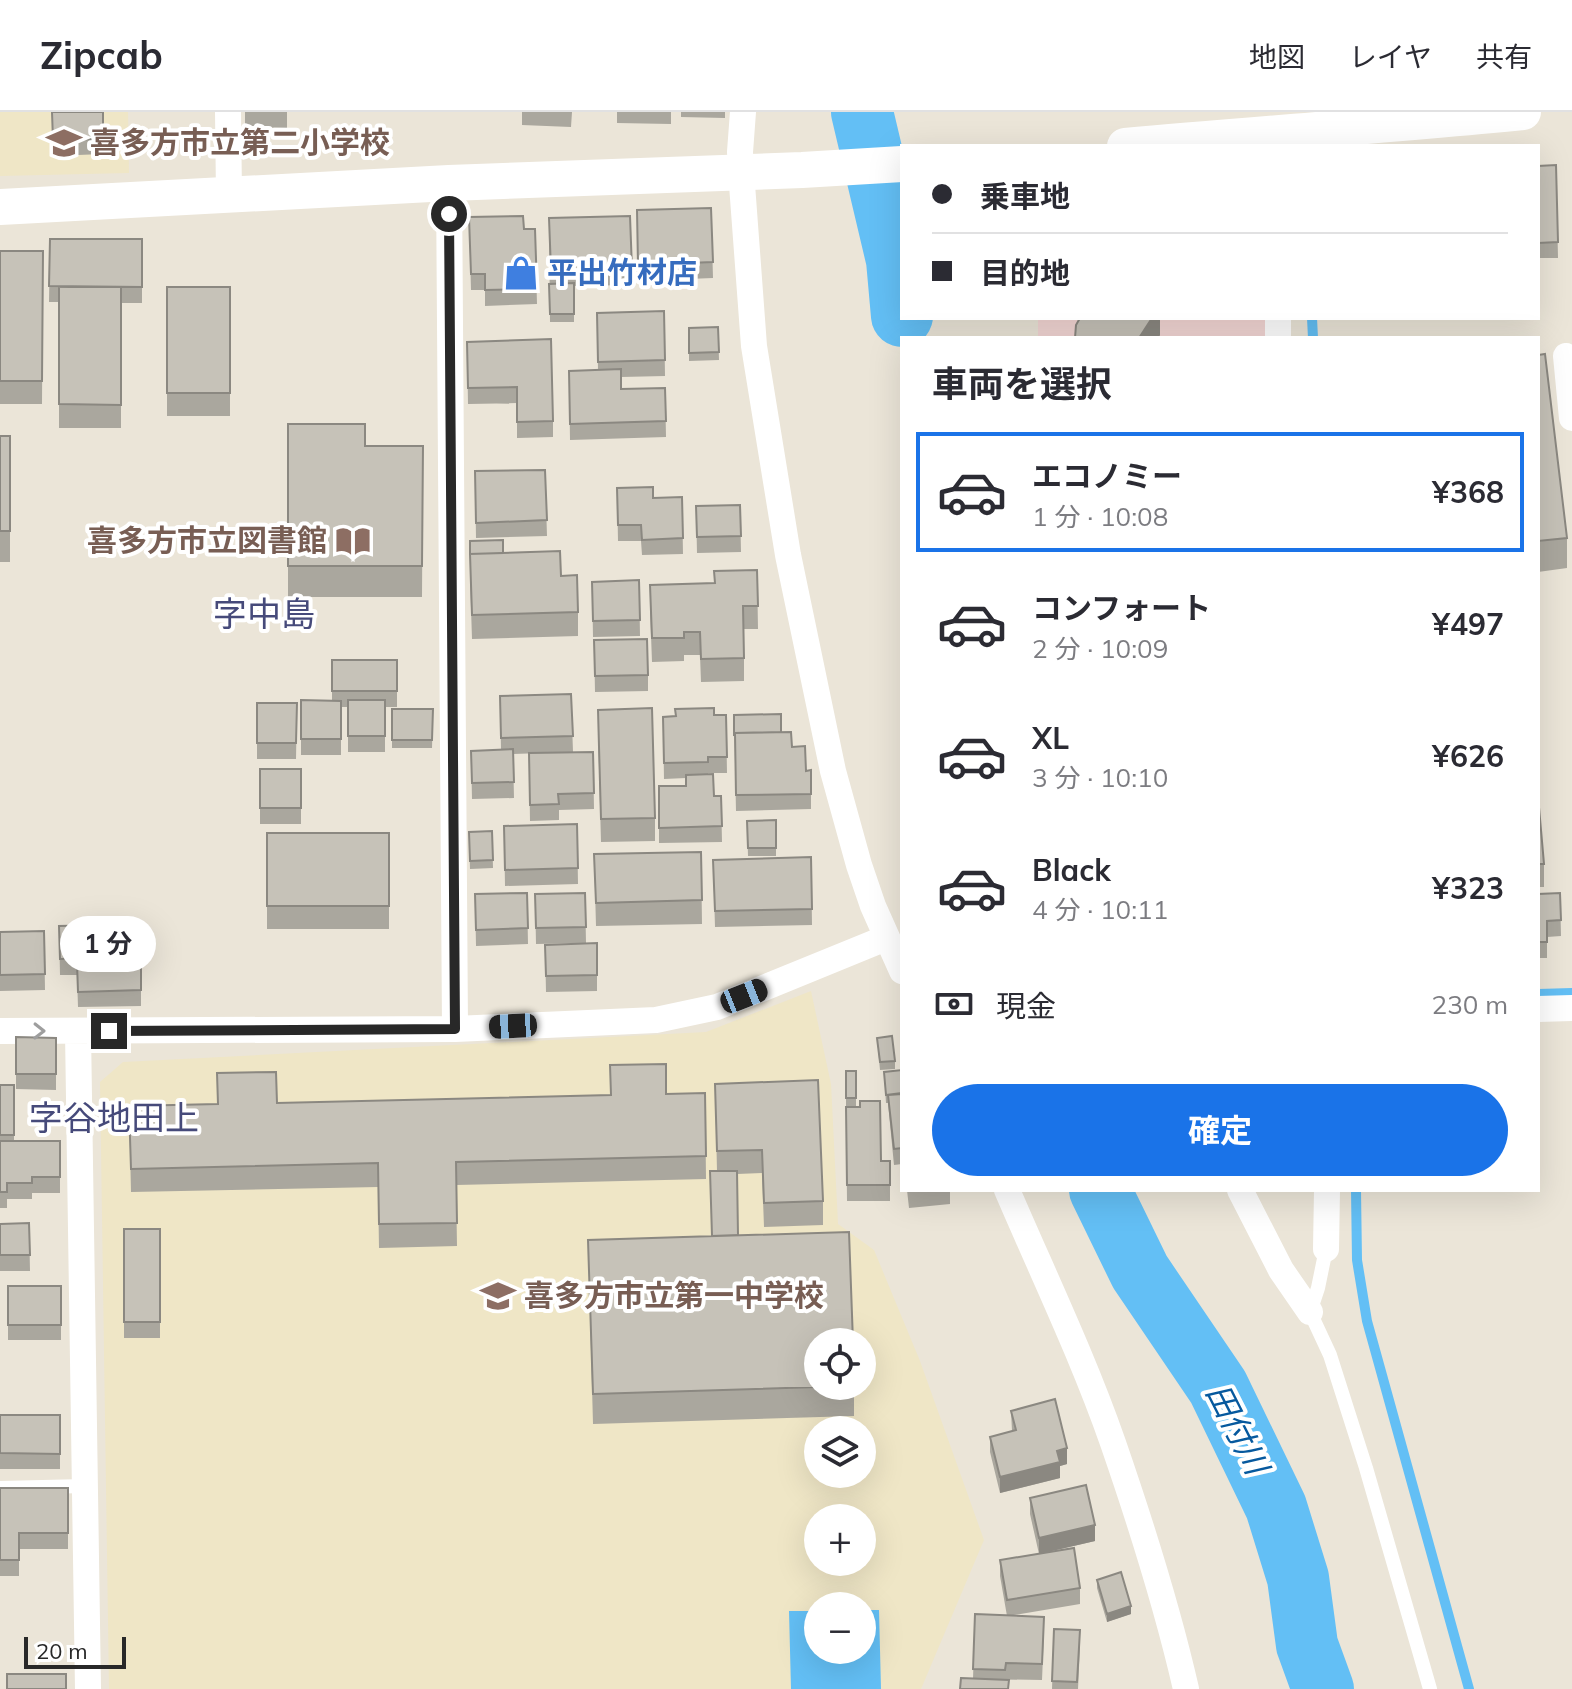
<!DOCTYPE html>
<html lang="ja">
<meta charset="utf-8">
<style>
:root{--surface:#fff;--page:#f7f7f7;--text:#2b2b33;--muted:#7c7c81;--line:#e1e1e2;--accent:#1a73e8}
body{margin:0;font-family:Mulish,"Noto Sans JP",sans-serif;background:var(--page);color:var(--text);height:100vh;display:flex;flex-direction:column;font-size:30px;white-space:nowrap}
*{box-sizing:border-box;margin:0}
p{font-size:26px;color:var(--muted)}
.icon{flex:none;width:44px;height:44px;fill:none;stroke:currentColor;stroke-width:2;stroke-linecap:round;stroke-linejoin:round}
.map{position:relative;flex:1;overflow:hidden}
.side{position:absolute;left:900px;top:224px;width:640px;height:856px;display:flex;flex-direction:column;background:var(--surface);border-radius:0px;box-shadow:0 8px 32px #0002}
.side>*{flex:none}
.hud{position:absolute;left:900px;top:32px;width:640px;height:176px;border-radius:0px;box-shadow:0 8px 32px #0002;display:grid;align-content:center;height:176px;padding:0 32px;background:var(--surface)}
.fabs{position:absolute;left:804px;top:1216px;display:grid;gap:16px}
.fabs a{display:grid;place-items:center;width:72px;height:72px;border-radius:50%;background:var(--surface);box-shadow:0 8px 32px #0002;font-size:40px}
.scale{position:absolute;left:24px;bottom:20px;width:102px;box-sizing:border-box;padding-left:8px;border:4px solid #282828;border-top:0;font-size:22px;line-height:28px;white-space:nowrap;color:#282828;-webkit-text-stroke:6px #fff;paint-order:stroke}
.end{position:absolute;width:36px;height:36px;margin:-18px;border:10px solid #282828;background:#fff;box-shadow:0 0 0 4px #fff}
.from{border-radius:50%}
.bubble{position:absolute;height:56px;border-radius:28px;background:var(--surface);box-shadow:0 8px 32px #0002;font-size:26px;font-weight:700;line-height:56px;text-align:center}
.car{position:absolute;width:24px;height:48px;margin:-24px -12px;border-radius:10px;box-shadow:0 0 6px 2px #0007;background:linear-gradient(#222 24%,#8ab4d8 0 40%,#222 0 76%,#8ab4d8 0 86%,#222 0)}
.hud b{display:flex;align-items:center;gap:28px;height:76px;font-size:30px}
.hud b+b{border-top:2px solid var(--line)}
.hud i{width:20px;height:20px;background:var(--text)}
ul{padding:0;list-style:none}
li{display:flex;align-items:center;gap:24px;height:120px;margin:0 16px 12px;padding:0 16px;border:4px solid transparent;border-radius:0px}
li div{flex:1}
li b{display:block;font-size:30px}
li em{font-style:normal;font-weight:700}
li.on{border-color:var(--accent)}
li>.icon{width:72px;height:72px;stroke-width:1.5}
h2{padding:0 32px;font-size:36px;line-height:96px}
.pay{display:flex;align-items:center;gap:20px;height:88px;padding:0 32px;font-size:30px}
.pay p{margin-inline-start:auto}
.button{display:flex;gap:16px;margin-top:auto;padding:16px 32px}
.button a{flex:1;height:92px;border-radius:48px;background:var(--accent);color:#fff;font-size:32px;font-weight:700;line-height:92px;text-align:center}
header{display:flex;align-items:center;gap:48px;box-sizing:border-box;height:112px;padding:0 40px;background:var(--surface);border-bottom:2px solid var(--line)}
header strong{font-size:38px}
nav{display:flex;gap:44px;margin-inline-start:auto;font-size:28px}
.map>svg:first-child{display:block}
.education{fill:#efe6c6;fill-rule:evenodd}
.medical{fill:#f3d6d4}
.water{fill:#63bff5}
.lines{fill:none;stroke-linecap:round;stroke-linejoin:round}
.stream{stroke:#63bff5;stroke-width:10}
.river{stroke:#63bff5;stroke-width:62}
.service{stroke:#fff;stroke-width:14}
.minor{stroke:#fff;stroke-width:26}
.secondary{stroke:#fff;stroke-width:36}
.wall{fill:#aaa79e}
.shaded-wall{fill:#8b8881}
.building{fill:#c6c2b8;stroke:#8b8881;stroke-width:2}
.oneway{stroke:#9e9e9e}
.route{stroke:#282828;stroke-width:10}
.labels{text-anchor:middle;stroke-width:8;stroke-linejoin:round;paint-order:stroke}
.education-label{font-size:30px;font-weight:bold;fill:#785e54;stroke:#fff;text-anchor:start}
.shop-label{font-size:30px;font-weight:bold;fill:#366cbe;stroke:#fff;text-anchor:start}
.water-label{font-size:32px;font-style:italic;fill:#06599e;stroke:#fff}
.quarter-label{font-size:34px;fill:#464a7a;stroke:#fff}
</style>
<header>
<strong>Zipcab</strong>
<nav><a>地図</a><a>レイヤ</a><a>共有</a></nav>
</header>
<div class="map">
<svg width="1572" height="1577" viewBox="0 0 1572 1577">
<rect width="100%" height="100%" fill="#ebe5d8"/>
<path class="education" d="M0 0H128L129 61 0 64Z
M811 879 831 972 838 1112 874 1138 920 1249 984 1428 921 1577H109L100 970 123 950 706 920ZM818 1230H862V1274H818ZM818 1318H862V1362H818ZM818 1406H862V1450H818ZM818 1494H862V1538H818Z"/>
<path class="medical" d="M1038 206H1266L1267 226H1038Z"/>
<path class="water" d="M862 1498H879L881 1577H791L789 1499H818V1538H862Z"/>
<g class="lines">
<path class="stream" d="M1312 206 1313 226
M1538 882 1572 881
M1356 1078 1357 1148 1367 1209 1469 1577"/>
<path class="river" d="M862 0 897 148 902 204
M1100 1078 1140 1160 1218 1275 1276 1395 1298 1466 1307 1533 1323 1577"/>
<path class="service" d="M1326 1137 1318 1176 1310 1200 1330 1243 1366 1356 1430 1577
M0 1376 85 1374"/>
<path class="minor" d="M228 0 229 83
M743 0 740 40 741 59 754 234 788 443 833 659 859 753 873 794 902 859
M449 71 455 917
M1278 206V226
M1566 244 1572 306
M1538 897 1572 896
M0 919 455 917 656 908 717 895 886 826
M78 920 88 1577
M1007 1078C1043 1162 1083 1245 1113 1331 1141 1412 1167 1494 1186 1577
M1240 1078 1281 1158 1310 1200
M1326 1137 1327 1078"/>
<path class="secondary" d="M1125 34C1258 22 1390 13 1523 0
M0 95 449 71 802 58 902 52"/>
</g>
<path class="wall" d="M52 0H103V42L53 44Z
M245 0H287V16L245 15Z
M522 0H572L571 15 522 13Z
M617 0H671V12L617 11Z
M681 0H725V6L681 5Z
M1556 53 1558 146H1538V54Z
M711 96 713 166 638 169 637 98Z
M630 104 632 173 574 174V210H550L549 106Z
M469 105 524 117H535L537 192 485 194V178H471Z
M50 127H142V191H121V316H59V190H49Z
M0 139H43L42 292H0Z
M167 175H230V304H167Z
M664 199 665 264 621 265V277L665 276 666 325 570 328 569 259 598 258 597 201Z
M718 215 719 248 689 249V216Z
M467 230 553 309V325L517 326V291L468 292Z
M1538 243 1567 426V456L1538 460Z
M288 312 365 334H423L422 485H288Z
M0 324H10V450H0Z
M545 358 547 424 476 426 475 359Z
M617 376 653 386 682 385 683 442 642 443 641 429H618Z
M740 393 741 440 697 441 696 394Z
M503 441 561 464 578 500V524L472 527 470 465Z
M757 458 758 517H744V569L701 570 700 543H684V549L652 550 650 496 714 471Z
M639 468 640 524 593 525 592 470Z
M594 528 648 563V579L595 580Z
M332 548H397V595H385V640H348V595H341V643H301V588L332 589Z
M571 582 573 640 513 642 514 686 472 687 471 639 501 638 500 584Z
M257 591H297L296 647H257Z
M392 597H433L432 636H392Z
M726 603 727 661H708L714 684H721L722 730 659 731V674H686V666L664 667 663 605Z
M734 603 781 620 792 635 806 659 811 658V697L736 699Z
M598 621 655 706V729L601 730Z
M593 640 594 697 559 698V708L530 709 529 641Z
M260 657H301V712H260Z
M1538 684 1544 752V775H1538Z
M776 708V744H748L747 709Z
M577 712 578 772 505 774 504 714Z
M492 719 493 756 470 757 469 720Z
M267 721H389V817H267Z
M701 740 702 812 596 814 594 742Z
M811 745 812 813 715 815 713 748Z
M527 781 528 832 476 834 475 782Z
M585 781 586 831 536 832 535 782Z
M1560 781 1561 824 1547 825V846H1538V782Z
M59 814 101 846V850H141V894L78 895 77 863H60Z
M44 819 45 878 0 879V820Z
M597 831V879L546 880 545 833Z
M16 925 56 926V978L16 977Z
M877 926 895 949V957L880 958Z
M610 953 666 982 705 981 706 1067 456 1073 457 1134 379 1136 378 1075 131 1080 129 994 217 992V961L277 991 611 983Z
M902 958V1052L894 1053 888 991H886L884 960Z
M846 959H856V994H846Z
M715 972 823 1089V1113L764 1115 762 1061 737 1062 738 1123 854 1274V1304L593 1312 588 1128 711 1124 717 1059Z
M0 973H14V1029H60V1081H32V1087H7V1096H0Z
M846 995H860L881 1049H890V1089H847Z
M907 1078H950V1092L909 1096Z
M29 1111 30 1159H0V1112Z
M124 1117H160V1226H124Z
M8 1174H61V1228H8Z
M1011 1299 1067 1352 1060 1354V1366L1000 1381 990 1340V1325L1012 1319Z
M0 1303H60V1357H0Z
M0 1376H68V1437H19V1464H0Z
M1030 1386 1095 1429 1039 1442 1030 1402Z
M1000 1448 1080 1476V1492L1008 1504 1044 1521 1042 1568 973 1567 975 1502 1007 1504 1000 1464Z
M1097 1468 1131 1502 1107 1510 1097 1476Z
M1054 1517 1080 1534 1078 1577H1052Z"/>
<path class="shaded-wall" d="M1152 206H1160V223L1159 226H1139Z
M1067 1336V1352L1060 1354V1366L1000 1381V1365L1057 1339Z
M1095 1413V1429L1039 1442V1426Z
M1131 1494V1502L1107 1510V1502Z"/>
<path class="building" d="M52 0H103V27L53 28Z
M1556 53 1558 130 1538 131V54Z
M711 96 713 150 638 153 637 98Z
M523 104 524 117H535L537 177 485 178V162H471L469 105Z
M630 104 632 157 551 158 549 106Z
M50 127H142V175L49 174Z
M0 139H43L42 269H0Z
M574 171V202H550L549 172Z
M59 175H121V293L59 292Z
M167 175H230V281H167Z
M664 199 665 248 598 250 597 201Z
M1080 206H1152L1139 226H1075L1076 213Z
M718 215 719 240 689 241V216Z
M551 227 553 309 517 310V275L468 276 467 230Z
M1545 242 1567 426 1538 429V243Z
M621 257V277L665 276 666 309 570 312 569 259Z
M288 312H365V334H423L422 454H288Z
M0 324H10V419H0Z
M545 358 547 408 476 411 475 359Z
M653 375V386L682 385 683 426 642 428 641 413H618L617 376Z
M740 393 741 424 697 425 696 394Z
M503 428V441L470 442V429Z
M560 439 561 464 577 463 578 500 472 503 470 442Z
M757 458 758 494H743L744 546 701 547 700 520H684V526H652L650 473 715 471 714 459Z
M639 468 640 508 593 509 592 470Z
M647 527 648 563 595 564 594 528Z
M332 548H397V579H332Z
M571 582 573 624 501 626 500 584Z
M301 588 341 589V627H301Z
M348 588H385V624H348Z
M257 591H297L296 631H257Z
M652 596 655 706 601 707 598 598Z
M714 596V603H726L727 645H708V650L664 651 663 605 676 604 675 597Z
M392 597H433L432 628H392Z
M781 602V620L735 621 734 624V603Z
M791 620 792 635 805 634 806 659 811 658V682L736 683 735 621Z
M513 637 514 670 472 671 471 639Z
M593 640 594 681 558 682 559 692 530 693 529 641Z
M260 657H301V696H260Z
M713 662 714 684H721L722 714 659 716V674H686V663Z
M1538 684 1544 752H1538Z
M776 708V736H748L747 709Z
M577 712 578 756 505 758 504 714Z
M492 719 493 748 470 749 469 720Z
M267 721H389V794H267Z
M701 740 702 788 596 791 594 742Z
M811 745 812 797 715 799 713 748Z
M527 781 528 816 476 818 475 782Z
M585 781 586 815 536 816 535 782Z
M1560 781 1561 808 1547 809V830H1538V782Z
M100 813 101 846 60 847 59 814Z
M44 819 45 862 0 863V820Z
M597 831V863L546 864 545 833Z
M141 850V878L78 880 77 851Z
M892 924 895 949 880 950 877 926Z
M16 925 56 926V962H16Z
M666 952V982L705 981 706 1044 456 1050 457 1111 379 1112 378 1051 131 1057 129 994 218 992 217 961 276 960 277 991 611 983 610 953Z
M902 958V981L886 983 884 960Z
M846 959H856V986H846Z
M818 968 823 1089 764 1091 762 1038 717 1039 715 972Z
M0 973H14V1023H0Z
M902 982V1036L894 1037 888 983Z
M860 989H880L881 1049H890V1073H847L846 995H860Z
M0 1029H60V1065H32V1071H7V1080H0Z
M710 1059H737L738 1123 712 1124Z
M29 1111 30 1143H0V1112Z
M124 1117H160V1210H124Z
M849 1120 853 1230H818V1274H849L593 1282 588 1128Z
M8 1174H61V1213H8Z
M1055 1287 1067 1336 1057 1339 1060 1350 1000 1365 990 1325 1016 1318 1011 1299Z
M0 1303H60V1342L0 1341Z
M1086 1373 1095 1413 1039 1426 1030 1386Z
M0 1376H68V1421H19V1448H0Z
M1074 1436 1080 1476 1007 1488 1000 1448Z
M1121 1460 1131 1494 1107 1502 1097 1468Z
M975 1502 1044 1505 1042 1552 1006 1551 1005 1558 973 1557Z
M1054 1517 1080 1518 1077 1570 1052 1569Z
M7 1562H66V1577H7Z
M961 1566 1009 1568 1008 1577H960Z"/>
<defs><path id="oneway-chevron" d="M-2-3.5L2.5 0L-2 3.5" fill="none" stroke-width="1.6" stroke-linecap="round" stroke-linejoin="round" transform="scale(2)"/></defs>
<use class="oneway" href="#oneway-chevron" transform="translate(39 919) rotate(1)"/>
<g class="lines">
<path class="route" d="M109 919 455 917 449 102"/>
</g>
<defs>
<g id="school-bare" transform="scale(2.76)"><path d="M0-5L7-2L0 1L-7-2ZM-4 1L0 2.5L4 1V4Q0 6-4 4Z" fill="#8d6e63" stroke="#fff" stroke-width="2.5" paint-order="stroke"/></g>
<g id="shop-bare" transform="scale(2.76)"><path d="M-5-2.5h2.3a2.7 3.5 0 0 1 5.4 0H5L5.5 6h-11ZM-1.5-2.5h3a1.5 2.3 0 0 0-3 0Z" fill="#3f7fe0" stroke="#fff" stroke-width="2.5" paint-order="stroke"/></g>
<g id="library-bare" transform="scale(2.76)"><path d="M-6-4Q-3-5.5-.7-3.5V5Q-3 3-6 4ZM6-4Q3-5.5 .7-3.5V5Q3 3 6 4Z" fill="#8d6e63" stroke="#fff" stroke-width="2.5" paint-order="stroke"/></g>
</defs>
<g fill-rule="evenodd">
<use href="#school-bare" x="64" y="31"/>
<use href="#shop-bare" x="521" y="161"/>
<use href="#library-bare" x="353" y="429"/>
<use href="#school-bare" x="498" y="1184"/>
</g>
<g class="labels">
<g class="education-label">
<text x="90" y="41">喜多方市立第二小学校</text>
<text x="327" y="439" text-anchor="end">喜多方市立図書館</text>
<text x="524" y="1194">喜多方市立第一中学校</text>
</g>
<g class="shop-label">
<text x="547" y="171">平出竹材店</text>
</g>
<g class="water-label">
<text transform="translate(1237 1317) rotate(63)" y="11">田付川</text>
</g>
<g class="quarter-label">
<text x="264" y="514">字中島</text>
<text x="114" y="1018">字谷地田上</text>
</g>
</g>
</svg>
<div class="fabs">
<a><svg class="icon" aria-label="locate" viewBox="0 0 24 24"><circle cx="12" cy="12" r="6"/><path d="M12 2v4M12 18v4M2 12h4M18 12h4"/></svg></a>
<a><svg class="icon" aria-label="layers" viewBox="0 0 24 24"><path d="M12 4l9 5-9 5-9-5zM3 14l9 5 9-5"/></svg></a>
<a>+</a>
<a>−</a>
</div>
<div class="scale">20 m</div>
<i class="end from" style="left:449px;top:102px"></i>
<i class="end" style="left:109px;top:919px"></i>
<div class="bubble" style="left:60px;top:804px;width:96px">1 分</div>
<i class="car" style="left:744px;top:884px;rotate:68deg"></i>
<i class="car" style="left:513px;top:914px;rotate:267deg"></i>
<div class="hud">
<b><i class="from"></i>乗車地</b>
<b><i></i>目的地</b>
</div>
<section class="side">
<h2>車両を選択</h2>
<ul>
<li class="on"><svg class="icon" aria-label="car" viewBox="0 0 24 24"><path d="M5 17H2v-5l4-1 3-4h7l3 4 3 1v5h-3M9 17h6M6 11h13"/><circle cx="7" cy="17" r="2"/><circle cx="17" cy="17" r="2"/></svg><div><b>エコノミー</b><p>1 分 · 10:08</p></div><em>¥368</em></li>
<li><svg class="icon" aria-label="car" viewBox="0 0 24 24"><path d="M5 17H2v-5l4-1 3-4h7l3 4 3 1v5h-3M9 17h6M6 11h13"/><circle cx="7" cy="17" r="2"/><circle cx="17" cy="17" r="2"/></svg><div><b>コンフォート</b><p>2 分 · 10:09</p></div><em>¥497</em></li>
<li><svg class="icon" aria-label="car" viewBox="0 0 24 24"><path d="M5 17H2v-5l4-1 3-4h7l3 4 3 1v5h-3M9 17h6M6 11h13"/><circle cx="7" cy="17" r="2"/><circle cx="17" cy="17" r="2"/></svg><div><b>XL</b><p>3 分 · 10:10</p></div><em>¥626</em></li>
<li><svg class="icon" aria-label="car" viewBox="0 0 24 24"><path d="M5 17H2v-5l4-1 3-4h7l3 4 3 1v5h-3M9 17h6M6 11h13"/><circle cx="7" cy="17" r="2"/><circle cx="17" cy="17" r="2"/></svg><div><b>Black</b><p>4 分 · 10:11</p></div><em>¥323</em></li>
</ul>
<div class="pay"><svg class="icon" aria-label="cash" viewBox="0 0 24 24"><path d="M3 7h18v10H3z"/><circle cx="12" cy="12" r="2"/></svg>現金<p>230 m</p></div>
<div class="button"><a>確定</a></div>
</section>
</div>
